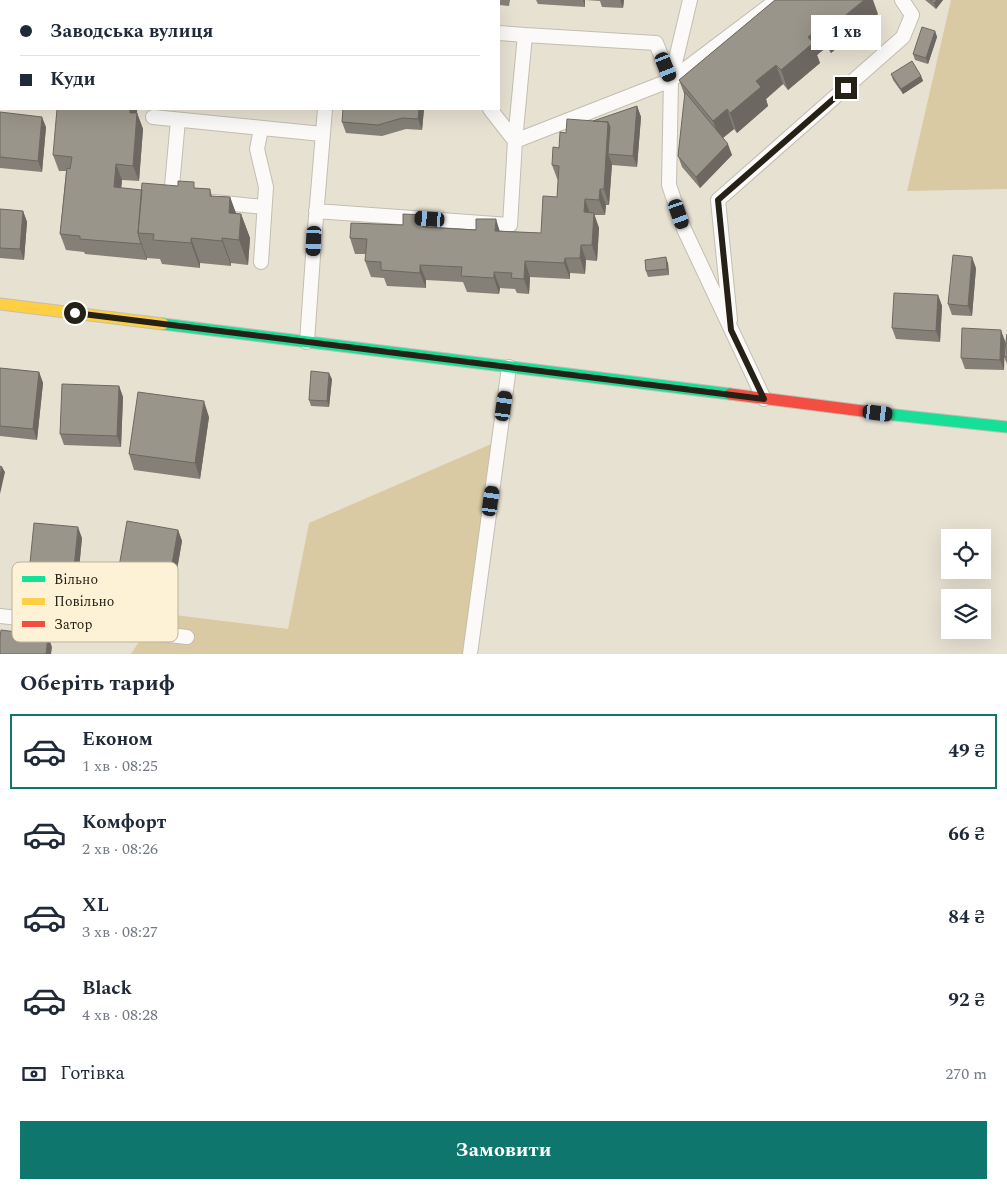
<!DOCTYPE html>
<html lang="uk">
<meta charset="utf-8">
<style>
:root{--surface:#fff;--page:#f6f6f7;--text:#1f2937;--muted:#747a83;--line:#e0e1e3;--accent:#0f766e}
body{margin:0;font-family:Spectral,serif;background:var(--page);color:var(--text);height:100vh;display:flex;flex-direction:column;font-size:19px;white-space:nowrap}
*{box-sizing:border-box;margin:0}
p{font-size:16px;color:var(--muted)}
.icon{flex:none;width:28px;height:28px;fill:none;stroke:currentColor;stroke-width:2;stroke-linecap:round;stroke-linejoin:round}
.map{position:relative;height:654px;overflow:hidden}
.side{display:flex;flex-direction:column;background:var(--surface);flex:1}
.side>*{flex:none}
.top-card{position:absolute;left:0px;top:0px;width:500px;height:110px;box-shadow:0 5px 20px #0002;display:grid;align-content:center;height:110px;padding:0 20px;background:var(--surface)}
.buttons{position:absolute;left:941px;top:529px;display:grid;gap:10px}
.buttons a{display:grid;place-items:center;width:50px;height:50px;border-radius:0px;background:var(--surface);box-shadow:0 5px 20px #0002;font-size:25px}
.end{position:absolute;width:22px;height:22px;margin:-11px;border:6px solid #252116;background:#fff;box-shadow:0 0 0 2px #fff}
.from{border-radius:50%}
.bubble{position:absolute;height:35px;border-radius:0px;background:var(--surface);box-shadow:0 5px 20px #0002;font-size:16px;font-weight:700;line-height:35px;text-align:center}
.car{position:absolute;width:15px;height:30px;margin:-15px -8px;border-radius:6px;box-shadow:0 0 4px 1px #0007;background:linear-gradient(#222 24%,#8ab4d8 0 40%,#222 0 76%,#8ab4d8 0 86%,#222 0)}
.top-card b{display:flex;align-items:center;gap:18px;height:48px;font-size:19px}
.top-card b+b{border-top:1px solid var(--line)}
.top-card i{width:12px;height:12px;background:var(--text)}
ul{padding:0;list-style:none}
li{display:flex;align-items:center;gap:15px;height:75px;margin:0 10px 8px;padding:0 10px;border:2px solid transparent;border-radius:0px}
li div{flex:1}
li b{display:block;font-size:19px}
li em{font-style:normal;font-weight:700}
li.current{border-color:var(--accent)}
li>.icon{width:45px;height:45px;stroke-width:1.5}
h2{padding:0 20px;font-size:22px;line-height:60px}
.pay{display:flex;align-items:center;gap:12px;height:55px;padding:0 20px;font-size:19px}
.pay p{margin-inline-start:auto}
.cta{display:flex;gap:10px;margin-top:auto;padding:10px 20px}
.cta a{flex:1;height:58px;border-radius:0px;background:var(--accent);color:#fff;font-size:20px;font-weight:700;line-height:58px;text-align:center}
.map>svg:first-child{display:block}
.green{fill:#dacaa3}
.lines{fill:none;stroke-linecap:round;stroke-linejoin:round}
.lane-casing{stroke:#c3beb2;stroke-width:16}
.fast-casing{stroke:#c3beb2;stroke-width:13}
.slow-casing{stroke:#c3beb2;stroke-width:13}
.jam-casing{stroke:#c3beb2;stroke-width:13}
.lane{stroke:#fbfaf8;stroke-width:14}
.fast{stroke:#16e098;stroke-width:11}
.slow{stroke:#ffcf43;stroke-width:11}
.jam{stroke:#f24e42;stroke-width:11}
.wall{fill:#848077}
.shaded-wall{fill:#6c6861}
.building{fill:#9a958a;stroke:#6c6861}
.route{stroke:#252116;stroke-width:6}
.key{fill:#fef2d6;stroke:#bdb39c;stroke-width:1}
.key-label{font-size:14px;fill:#252116}
</style>
<div class="map">
<svg width="1007" height="654" viewBox="0 0 1007 654">
<rect width="100%" height="100%" fill="#e7e1d2"/>
<path class="green" d="M951 0H1007V189L907 191Z
M496 442 472 654H131L158 613 288 629 309 523Z"/>
<g class="lines">
<g class="lane-casing">
<path id="lane" d="M120 0 128 1
M338 1 339 0
M499 33 525 35
M525 35 656 43 671 80 515 141Z
M671 80 690 0
M153 117 322 134
M261 129 257 149 266 187 261 262
M177 198 171 197 178 120
M214 202 264 207
M316 211 510 225 515 141 490 109
M730 320 718 200 903 37 912 15 902 0
M307 342 314 241 325 109
M764 399 684 229 669 185 671 80 777 0
M0 616 187 637
M470 654 509 367"/>
</g>
<g class="fast-casing">
<path id="fast" d="M163 324 730 394
M886 414 1007 427"/>
</g>
<g class="slow-casing">
<path id="slow" d="M0 304 163 324"/>
</g>
<g class="jam-casing">
<path id="jam" d="M730 394 886 414"/>
</g>
<use href="#lane" class="lane"/>
<use href="#fast" class="fast"/>
<use href="#slow" class="slow"/>
<use href="#jam" class="jam"/>
</g>
<path class="wall" d="M461 0H510L509 6 499 5V1H462Z
M536 0H624L623 8 602 7 600 1 585 0V7L538 4Z
M775 0 878 14 831 53 827 47 817 55 820 63 788 90 783 84 766 99 768 106 737 133 734 129 723 138 732 155 700 188 682 167 678 156 685 96 679 80Z
M925 0H943L936 9Z
M935 31 937 37 928 64 915 60 913 54Z
M891 74 921 76 923 81 903 94 893 80Z
M637 106 641 117 637 167 612 165V164L609 205H606L605 215H594L599 228 597 261 586 260 585 274 570 273V279L530 277 529 294 517 293 515 289 500 288 499 294 467 292 463 282 426 280V288L387 286 384 278 371 277 365 261 366 254H355L350 238 428 227 541 233 557 197 558 181 552 165 566 133 593 121Z
M137 109V113L143 129 139 181 122 180 121 188 142 190 196 188 210 189 212 196 230 197 236 213 241 214 250 238 248 265 231 263V266L200 263V268L162 264 160 259 147 258V260L85 254 84 252 66 250 60 234 66 171H59L53 155Z
M424 109 422 130 406 129 382 136 346 133 342 122Z
M0 112 46 127 42 172 0 168Z
M0 209 23 211 27 222 24 260 0 258Z
M668 263 669 275 648 277 646 271Z
M976 268 972 316 952 315 948 304Z
M938 295 942 306 940 342 896 339 892 328Z
M1007 334V364L1004 357V370L965 369 961 358 1005 341 1004 355Z
M0 368 39 372 43 383 37 440 0 436Z
M332 379 329 407 311 406 309 400Z
M119 386 123 397 121 447 64 445 60 434Z
M209 417 200 479 134 470 129 454Z
M178 530 182 541 172 598 121 589 117 578Z
M82 538 78 579 34 574 30 563Z"/>
<path class="shaded-wall" d="M583 0H585V7Z
M620 0H624L623 8Z
M864 0H873L878 14 831 53 824 33Z
M937 0H943L936 9 934 3Z
M819 28 827 47 817 55 820 63 788 90 781 70 808 37Z
M935 31 937 37 928 64 926 58Z
M776 65 783 84 766 99 768 106 737 133 730 113 756 81Z
M921 76 923 81 903 94 901 89Z
M637 106 641 117 637 167 633 156Z
M130 109H137L136 128 130 113Z
M419 109H424L422 130 418 119Z
M727 109 734 129 720 140 713 121Z
M137 113 143 129 139 181 133 166Z
M42 117 46 127 42 172 38 161Z
M608 122 614 138 608 154 612 164 609 205 604 189Z
M728 144 732 155 700 188 696 177Z
M116 164 122 180 120 203 114 187Z
M600 189 606 205 605 215 599 200Z
M230 197 239 222 229 213Z
M585 199 590 214 584 212Z
M23 211 27 222 24 260 20 249Z
M594 213 599 228 597 261 592 245Z
M241 214 250 238 248 265 239 240Z
M424 215 430 231 423 227Z
M496 219 501 235 495 231Z
M191 238 200 263V268L191 243Z
M222 238 231 263V266L222 241Z
M141 242 147 258V260L141 244Z
M581 245 586 260 585 274 580 258Z
M666 257 668 263 669 275 667 269Z
M972 257 976 268 972 316 968 306Z
M565 258 570 273V279L564 263Z
M525 261 530 277 529 294 524 279Z
M420 265 426 280V288L420 273Z
M494 272 500 288 499 294 494 278Z
M938 295 942 306 940 342 936 331Z
M1001 330 1005 341 1004 370 1000 360Z
M39 372 43 383 37 440 33 429Z
M329 373 332 379 329 407 327 401Z
M119 386 123 397 121 447 117 436Z
M204 401 209 417 200 479 195 463Z
M2 467 5 472 0 494V478Z
M78 527 82 538 78 579 74 568Z
M178 530 182 541 172 598 168 587Z
M48 636 52 647 51 654H46Z"/>
<path class="building" d="M19 0H48V1H19Z
M370 0H433V1H370Z
M775 0H864L824 33 819 28 808 37 813 43 781 70 776 65 756 81 761 87 730 113 727 109 713 121 679 80Z
M930 0H937L934 3Z
M922 27 935 31 926 58 913 54Z
M912 61 921 76 901 89 891 74Z
M685 92 728 144 696 177 678 156Z
M637 106 633 156 608 154 610 127 608 122 593 121Z
M57 109H130V113H137L133 166 116 164 114 187 142 190 138 233 141 244 80 239V236L60 234 67 168 70 169 72 157 53 155Z
M343 109H419L418 119 402 118 378 125 342 122Z
M0 112 42 117 38 161 0 157Z
M567 119 608 122 604 189H600L599 200 585 199 584 212 594 213 592 245H581L580 258H565L564 263 525 261 524 279 511 278 512 273 494 272V278L461 276 462 267 420 265V273L381 270V262L365 261 367 239 350 238 351 223 403 225V214L424 215 423 227 476 230V219H496L495 231 541 233 543 196 557 197 559 166 552 165 553 147 559 148 560 132 566 133Z
M178 181 194 182V188L210 189V196L230 197 229 213 241 214 239 240 222 238V241L191 238V243L153 240 154 234 138 233 142 183 178 186Z
M0 209 23 211 20 249 0 248Z
M953 255 972 257 968 306 948 304Z
M666 257 667 269 646 271 645 260Z
M894 293 938 295 936 331 892 328Z
M962 328 1001 330 1000 360 961 358Z
M1007 334V357L1004 356Z
M0 368 39 372 33 429 0 426Z
M311 371 329 373 327 401 309 400Z
M62 384 119 386 117 436 60 434Z
M138 392 204 401 195 463 129 454Z
M0 466 2 467 0 478Z
M127 521 178 530 168 587 117 578Z
M34 523 78 527 74 568 30 563Z
M1 630 48 636 46 654H0V638Z"/>
<g class="lines">
<path class="route" d="M75 313 764 399 731 330 718 200 846 88"/>
</g>
<rect x="12" y="562" width="166" height="80" rx="8" class="key"/>
<rect x="22" y="576" width="23" height="6" fill="#16e098"/>
<rect x="22" y="598" width="23" height="7" fill="#ffcf43"/>
<rect x="22" y="621" width="23" height="6" fill="#f24e42"/>
<g class="key-label">
<text x="54" y="584">Вільно</text>
<text x="54" y="606">Повільно</text>
<text x="54" y="629">Затор</text>
</g>
</svg>
<div class="buttons">
<a><svg class="icon" aria-label="locate" viewBox="0 0 24 24"><circle cx="12" cy="12" r="6"/><path d="M12 2v4M12 18v4M2 12h4M18 12h4"/></svg></a>
<a><svg class="icon" aria-label="layers" viewBox="0 0 24 24"><path d="M12 4l9 5-9 5-9-5zM3 14l9 5 9-5"/></svg></a>
</div>
<i class="end from" style="left:75px;top:313px"></i>
<i class="end" style="left:846px;top:88px"></i>
<div class="bubble" style="left:811px;top:15px;width:70px">1 хв</div>
<i class="car" style="left:666px;top:67px;rotate:158deg"></i>
<i class="car" style="left:679px;top:214px;rotate:161deg"></i>
<i class="car" style="left:430px;top:219px;rotate:274deg"></i>
<i class="car" style="left:314px;top:241px;rotate:183deg"></i>
<i class="car" style="left:504px;top:406px;rotate:8deg"></i>
<i class="car" style="left:878px;top:413px;rotate:97deg"></i>
<i class="car" style="left:491px;top:501px;rotate:8deg"></i>
<div class="top-card">
<b><i class="from"></i>Заводська вулиця</b>
<b><i></i>Куди</b>
</div>
</div>
<section class="side">
<h2>Оберіть тариф</h2>
<ul>
<li class="current"><svg class="icon" aria-label="car" viewBox="0 0 24 24"><path d="M5 17H2v-5l4-1 3-4h7l3 4 3 1v5h-3M9 17h6M6 11h13"/><circle cx="7" cy="17" r="2"/><circle cx="17" cy="17" r="2"/></svg><div><b>Економ</b><p>1 хв · 08:25</p></div><em>49 ₴</em></li>
<li><svg class="icon" aria-label="car" viewBox="0 0 24 24"><path d="M5 17H2v-5l4-1 3-4h7l3 4 3 1v5h-3M9 17h6M6 11h13"/><circle cx="7" cy="17" r="2"/><circle cx="17" cy="17" r="2"/></svg><div><b>Комфорт</b><p>2 хв · 08:26</p></div><em>66 ₴</em></li>
<li><svg class="icon" aria-label="car" viewBox="0 0 24 24"><path d="M5 17H2v-5l4-1 3-4h7l3 4 3 1v5h-3M9 17h6M6 11h13"/><circle cx="7" cy="17" r="2"/><circle cx="17" cy="17" r="2"/></svg><div><b>XL</b><p>3 хв · 08:27</p></div><em>84 ₴</em></li>
<li><svg class="icon" aria-label="car" viewBox="0 0 24 24"><path d="M5 17H2v-5l4-1 3-4h7l3 4 3 1v5h-3M9 17h6M6 11h13"/><circle cx="7" cy="17" r="2"/><circle cx="17" cy="17" r="2"/></svg><div><b>Black</b><p>4 хв · 08:28</p></div><em>92 ₴</em></li>
</ul>
<div class="pay"><svg class="icon" aria-label="cash" viewBox="0 0 24 24"><path d="M3 7h18v10H3z"/><circle cx="12" cy="12" r="2"/></svg>Готівка<p>270 m</p></div>
<div class="cta"><a>Замовити</a></div>
</section>
